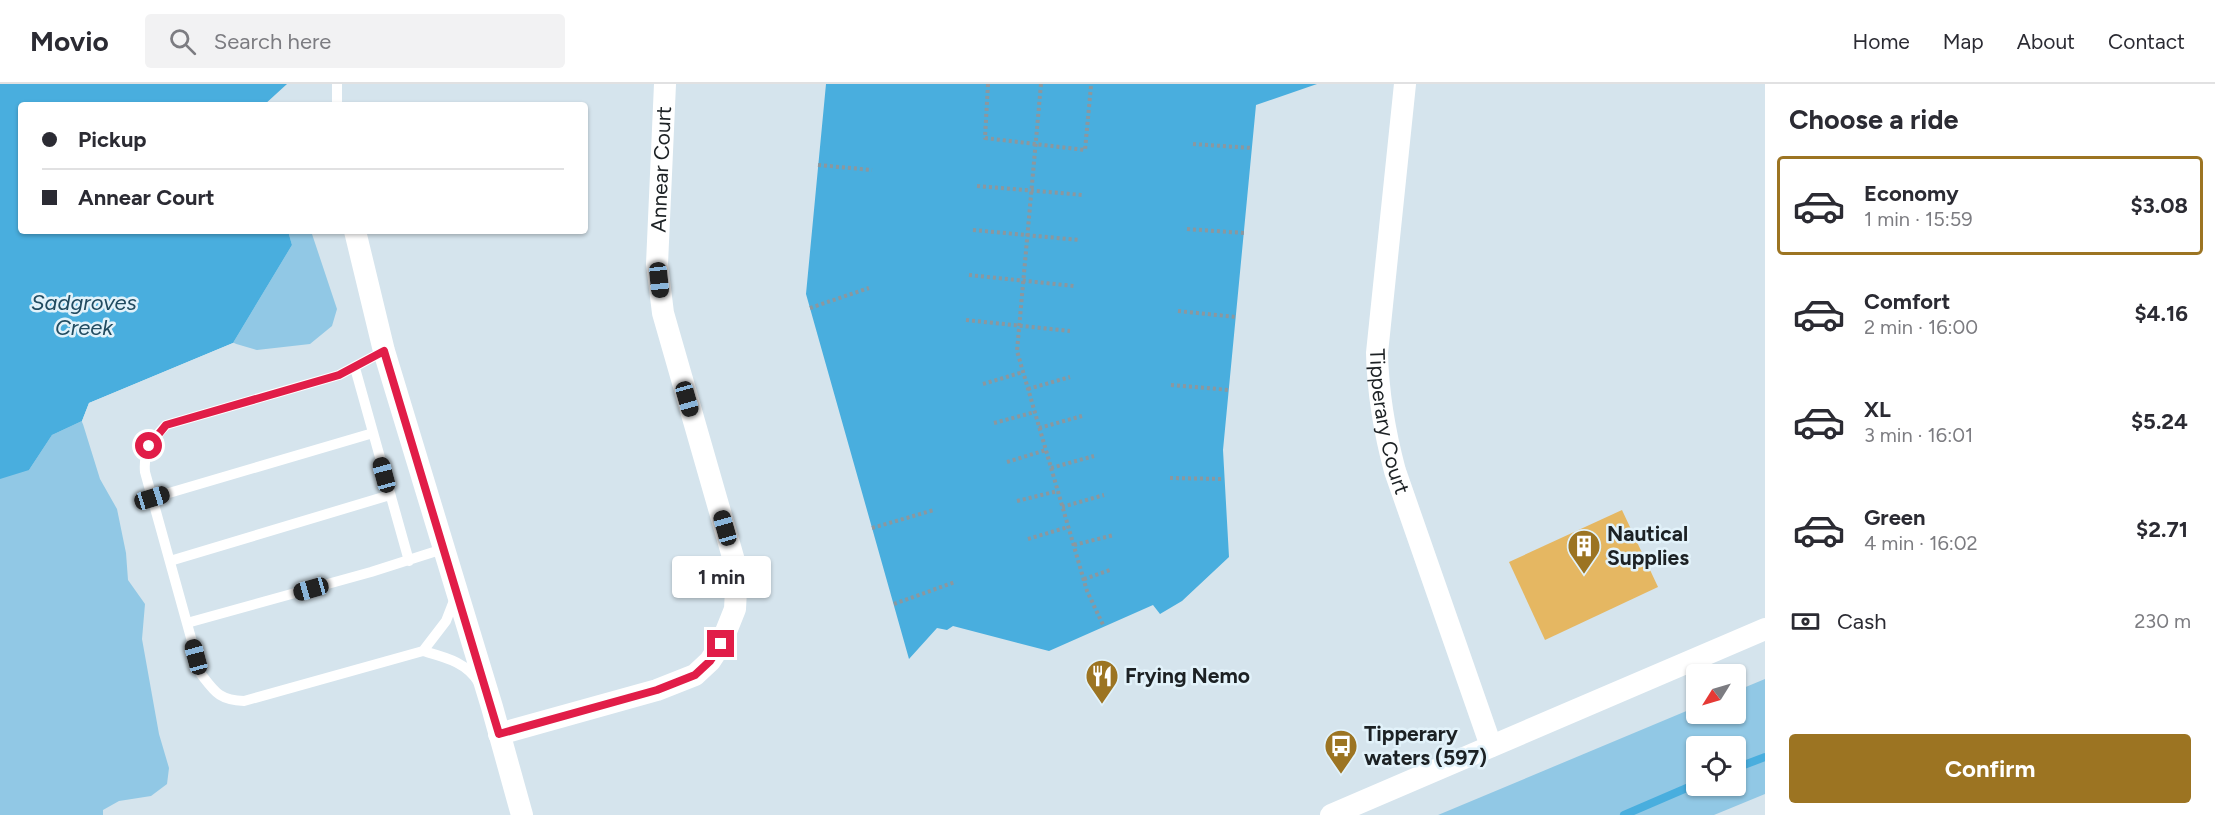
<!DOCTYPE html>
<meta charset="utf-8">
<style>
:root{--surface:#fff;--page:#f2f2f3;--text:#2b2b33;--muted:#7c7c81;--line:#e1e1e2;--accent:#9c7422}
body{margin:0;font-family:Figtree,sans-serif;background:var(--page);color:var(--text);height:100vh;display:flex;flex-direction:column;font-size:22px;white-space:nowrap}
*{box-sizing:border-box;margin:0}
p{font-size:20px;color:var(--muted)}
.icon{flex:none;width:33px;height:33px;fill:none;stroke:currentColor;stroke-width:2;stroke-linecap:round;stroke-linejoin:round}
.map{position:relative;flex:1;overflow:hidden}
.panel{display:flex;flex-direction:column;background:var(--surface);width:450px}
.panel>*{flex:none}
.top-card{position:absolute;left:18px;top:18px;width:570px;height:132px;border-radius:6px;box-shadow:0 2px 4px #0004;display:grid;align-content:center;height:132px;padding:0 24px;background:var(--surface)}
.needle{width:39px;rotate:233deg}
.buttons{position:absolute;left:1686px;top:580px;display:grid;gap:12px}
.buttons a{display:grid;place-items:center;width:60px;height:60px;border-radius:6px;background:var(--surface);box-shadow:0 2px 4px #0004;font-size:30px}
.end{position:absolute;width:27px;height:27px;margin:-14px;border:8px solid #e11d48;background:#fff;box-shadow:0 0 0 3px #fff}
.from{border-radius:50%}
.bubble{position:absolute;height:42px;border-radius:6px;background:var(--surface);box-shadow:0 2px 4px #0004;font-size:20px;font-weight:700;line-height:42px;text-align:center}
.car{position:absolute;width:18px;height:36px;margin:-18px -9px;border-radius:8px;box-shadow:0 0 4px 2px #0007;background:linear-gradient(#222 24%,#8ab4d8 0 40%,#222 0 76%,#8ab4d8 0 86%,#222 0)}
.top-card b{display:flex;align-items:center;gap:21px;height:57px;font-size:22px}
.top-card b+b{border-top:2px solid var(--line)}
.top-card i{width:15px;height:15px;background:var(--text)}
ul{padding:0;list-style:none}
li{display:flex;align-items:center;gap:18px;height:99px;margin:0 12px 9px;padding:0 12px;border:3px solid transparent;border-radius:6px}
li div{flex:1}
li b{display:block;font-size:22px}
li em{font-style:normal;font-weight:700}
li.selected{border-color:var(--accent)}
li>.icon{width:54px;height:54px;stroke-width:1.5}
h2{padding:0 24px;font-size:27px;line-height:72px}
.pay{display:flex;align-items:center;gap:15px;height:66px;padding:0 24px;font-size:22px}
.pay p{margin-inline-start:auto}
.button{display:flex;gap:12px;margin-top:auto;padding:12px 24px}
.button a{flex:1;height:69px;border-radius:6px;background:var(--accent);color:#fff;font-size:24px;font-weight:700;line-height:69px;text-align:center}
header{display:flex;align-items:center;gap:36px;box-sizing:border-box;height:84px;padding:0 30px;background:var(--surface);border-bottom:2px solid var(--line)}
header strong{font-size:28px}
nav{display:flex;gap:33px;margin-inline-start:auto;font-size:21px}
.search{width:420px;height:54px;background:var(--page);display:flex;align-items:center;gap:15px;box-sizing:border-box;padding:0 21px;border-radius:6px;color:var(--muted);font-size:22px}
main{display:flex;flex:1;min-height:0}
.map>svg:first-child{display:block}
.green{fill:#91c8e5;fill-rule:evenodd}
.water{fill:#49aede}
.pier{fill:#d5e4ed}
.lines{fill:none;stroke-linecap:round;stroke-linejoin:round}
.stream{stroke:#49aede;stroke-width:8}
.building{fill:#e5b762}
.path{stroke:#8c979e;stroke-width:4;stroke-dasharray:3 3;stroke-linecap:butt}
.lane{stroke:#fff;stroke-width:10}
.street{stroke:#fff;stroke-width:22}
.route{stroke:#e11d48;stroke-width:8}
.labels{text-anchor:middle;stroke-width:5;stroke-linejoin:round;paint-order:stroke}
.street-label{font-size:21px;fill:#1c2124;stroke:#e2f2fa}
.poi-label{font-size:21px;font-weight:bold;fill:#1c2124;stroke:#e2f2fa;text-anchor:start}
.water-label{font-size:22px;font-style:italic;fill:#214b60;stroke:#e2f2fa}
</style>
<header>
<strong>Movio</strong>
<div class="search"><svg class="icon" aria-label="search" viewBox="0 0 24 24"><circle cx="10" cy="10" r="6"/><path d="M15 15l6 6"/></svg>Search here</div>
<nav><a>Home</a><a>Map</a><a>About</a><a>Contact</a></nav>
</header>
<main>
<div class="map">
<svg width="1765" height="731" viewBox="0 0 1765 731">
<rect width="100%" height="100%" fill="#d5e4ed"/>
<path class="green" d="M288 147H311L337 225 332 242 310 260 257 266 233 259 292 161Z
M82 337 100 395 117 425 126 469 128 496 145 520 142 555 159 650 169 684 167 700 151 712 119 717 103 726V731H0V363L29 386 52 351Z
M1765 595V710L1714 731H1438L1696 623V630H1736V607ZM1696 663H1736V702H1696Z"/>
<path class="water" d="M0 0H287L264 21H21V147H288L292 161 233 259 89 319 82 337 52 351 29 386 0 395Z
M826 0H1317L1256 21 1223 366 1229 473 1182 517 1160 530 1153 521 1049 567 953 542 947 546 937 544 909 575 806 210Z"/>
<path class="pier" d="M233 259 236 260 91 322 83 340 82 337 89 319Z"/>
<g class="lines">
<path class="stream" d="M1736 684 1765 673
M1624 731 1696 700"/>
</g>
<path class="building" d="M1622 426 1658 503 1545 556 1509 478Z"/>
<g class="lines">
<path class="path" d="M988 0 985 54 1085 66 1091 2
M1041 0 1017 267 1087 507 1104 543
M1193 60 1252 64
M818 81 872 86
M977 102 1083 111
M1187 145 1244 149
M973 146 1079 156
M969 191 1074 202
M810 224 869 204
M1178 227 1236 233
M966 236 1070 247
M983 300 1023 288
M1171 301 1229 306
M1028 305 1070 293
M994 339 1035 328
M1039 344 1082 332
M1007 378 1046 366
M1051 384 1094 372
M1170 394 1224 395
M1017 417 1058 407
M1062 423 1104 411
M872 444 934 426
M1028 455 1068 443
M1074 461 1114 451
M1084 495 1110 486
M894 520 955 498"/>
<path class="lane" d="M337 21V0
M384 267 339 291 166 341C152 356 143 368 145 388L201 590C215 608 219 616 244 617L423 567C444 573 467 578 479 599
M355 284 409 477
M152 414 373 349
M170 477 390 411
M187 539 371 488 443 465
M423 567 446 537 455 514"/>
<g class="street">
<path id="s1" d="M1405 0 1377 269C1378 311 1384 346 1395 387L1491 662"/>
<path d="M355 147 384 267 492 623 522 731"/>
<path id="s2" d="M499 650 657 606 695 591 710 577 721 560 735 525 737 487 663 229 657 180 665 0"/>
<path d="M1331 731 1765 545"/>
</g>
</g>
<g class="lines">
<path class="route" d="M149 362 166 341 339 291 384 267 499 650 657 606 695 591 710 577 721 560"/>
</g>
<defs>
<g id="building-pin" transform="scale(1.725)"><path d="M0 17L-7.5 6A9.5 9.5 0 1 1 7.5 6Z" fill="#9c7422" stroke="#e2f2fa"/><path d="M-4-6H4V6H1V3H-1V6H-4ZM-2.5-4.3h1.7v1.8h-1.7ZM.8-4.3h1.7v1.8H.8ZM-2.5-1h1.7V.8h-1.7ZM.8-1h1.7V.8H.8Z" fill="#fff"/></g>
<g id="restaurant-pin" transform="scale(1.725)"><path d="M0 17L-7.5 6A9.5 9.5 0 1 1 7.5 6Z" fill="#9c7422" stroke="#e2f2fa"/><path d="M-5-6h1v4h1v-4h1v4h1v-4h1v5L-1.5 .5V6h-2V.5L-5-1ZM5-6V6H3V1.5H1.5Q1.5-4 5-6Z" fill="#fff"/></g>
<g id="bus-pin" transform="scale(1.725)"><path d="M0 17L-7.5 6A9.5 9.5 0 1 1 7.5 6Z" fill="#9c7422" stroke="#e2f2fa"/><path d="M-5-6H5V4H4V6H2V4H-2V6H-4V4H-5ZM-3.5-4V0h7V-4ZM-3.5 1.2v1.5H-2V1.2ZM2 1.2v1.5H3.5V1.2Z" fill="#fff"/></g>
</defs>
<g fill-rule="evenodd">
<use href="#building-pin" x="1584" y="462"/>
<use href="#restaurant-pin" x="1102" y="592"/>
<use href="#bus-pin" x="1341" y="662"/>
</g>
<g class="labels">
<g class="street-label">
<text dy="7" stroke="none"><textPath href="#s2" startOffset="734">Annear Court</textPath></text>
<text dy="7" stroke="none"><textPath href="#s1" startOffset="340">Tipperary Court</textPath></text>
</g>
<g class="poi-label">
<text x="1607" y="457">Nautical<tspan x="1607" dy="24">Supplies</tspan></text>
<text x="1125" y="599">Frying Nemo</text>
<text x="1364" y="657">Tipperary<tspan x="1364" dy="24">waters (597)</tspan></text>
</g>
<g class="water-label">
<text x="84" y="226">Sadgroves<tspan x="84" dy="25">Creek</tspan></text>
</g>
</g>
</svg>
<div class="buttons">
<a><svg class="needle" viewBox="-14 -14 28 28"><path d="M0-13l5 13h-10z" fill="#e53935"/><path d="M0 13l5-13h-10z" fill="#7c7c81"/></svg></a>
<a><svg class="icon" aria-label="locate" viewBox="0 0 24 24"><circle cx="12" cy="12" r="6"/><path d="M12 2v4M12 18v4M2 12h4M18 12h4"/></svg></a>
</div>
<i class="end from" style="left:149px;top:362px"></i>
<i class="end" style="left:721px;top:560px"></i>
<div class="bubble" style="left:672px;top:472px;width:99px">1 min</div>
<i class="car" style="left:659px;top:196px;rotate:174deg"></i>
<i class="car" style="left:687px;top:315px;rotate:164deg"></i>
<i class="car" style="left:384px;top:391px;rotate:345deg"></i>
<i class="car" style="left:152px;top:414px;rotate:73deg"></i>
<i class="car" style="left:725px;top:444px;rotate:344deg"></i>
<i class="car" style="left:311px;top:505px;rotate:254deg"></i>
<i class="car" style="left:196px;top:573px;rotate:345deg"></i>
<div class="top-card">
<b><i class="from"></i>Pickup</b>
<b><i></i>Annear Court</b>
</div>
</div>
<section class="panel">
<h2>Choose a ride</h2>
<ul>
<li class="selected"><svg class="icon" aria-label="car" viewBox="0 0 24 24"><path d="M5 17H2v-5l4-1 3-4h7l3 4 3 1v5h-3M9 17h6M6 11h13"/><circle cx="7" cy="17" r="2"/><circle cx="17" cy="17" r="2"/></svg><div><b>Economy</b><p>1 min · 15:59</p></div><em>$3.08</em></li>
<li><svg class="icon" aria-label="car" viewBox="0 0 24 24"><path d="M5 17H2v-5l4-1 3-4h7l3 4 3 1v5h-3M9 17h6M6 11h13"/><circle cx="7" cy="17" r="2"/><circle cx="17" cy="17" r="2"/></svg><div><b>Comfort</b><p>2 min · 16:00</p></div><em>$4.16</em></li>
<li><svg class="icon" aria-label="car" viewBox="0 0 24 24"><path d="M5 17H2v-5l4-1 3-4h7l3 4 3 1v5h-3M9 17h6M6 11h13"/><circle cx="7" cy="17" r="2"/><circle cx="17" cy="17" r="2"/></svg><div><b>XL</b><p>3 min · 16:01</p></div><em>$5.24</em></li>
<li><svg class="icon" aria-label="car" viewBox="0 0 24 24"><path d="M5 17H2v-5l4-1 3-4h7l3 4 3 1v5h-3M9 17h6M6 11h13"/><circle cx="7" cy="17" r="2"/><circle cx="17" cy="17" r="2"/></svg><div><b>Green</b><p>4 min · 16:02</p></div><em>$2.71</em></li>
</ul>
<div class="pay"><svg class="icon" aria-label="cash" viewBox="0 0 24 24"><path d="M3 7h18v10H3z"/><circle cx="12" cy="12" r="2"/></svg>Cash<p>230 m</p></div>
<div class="button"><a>Confirm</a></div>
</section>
</main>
